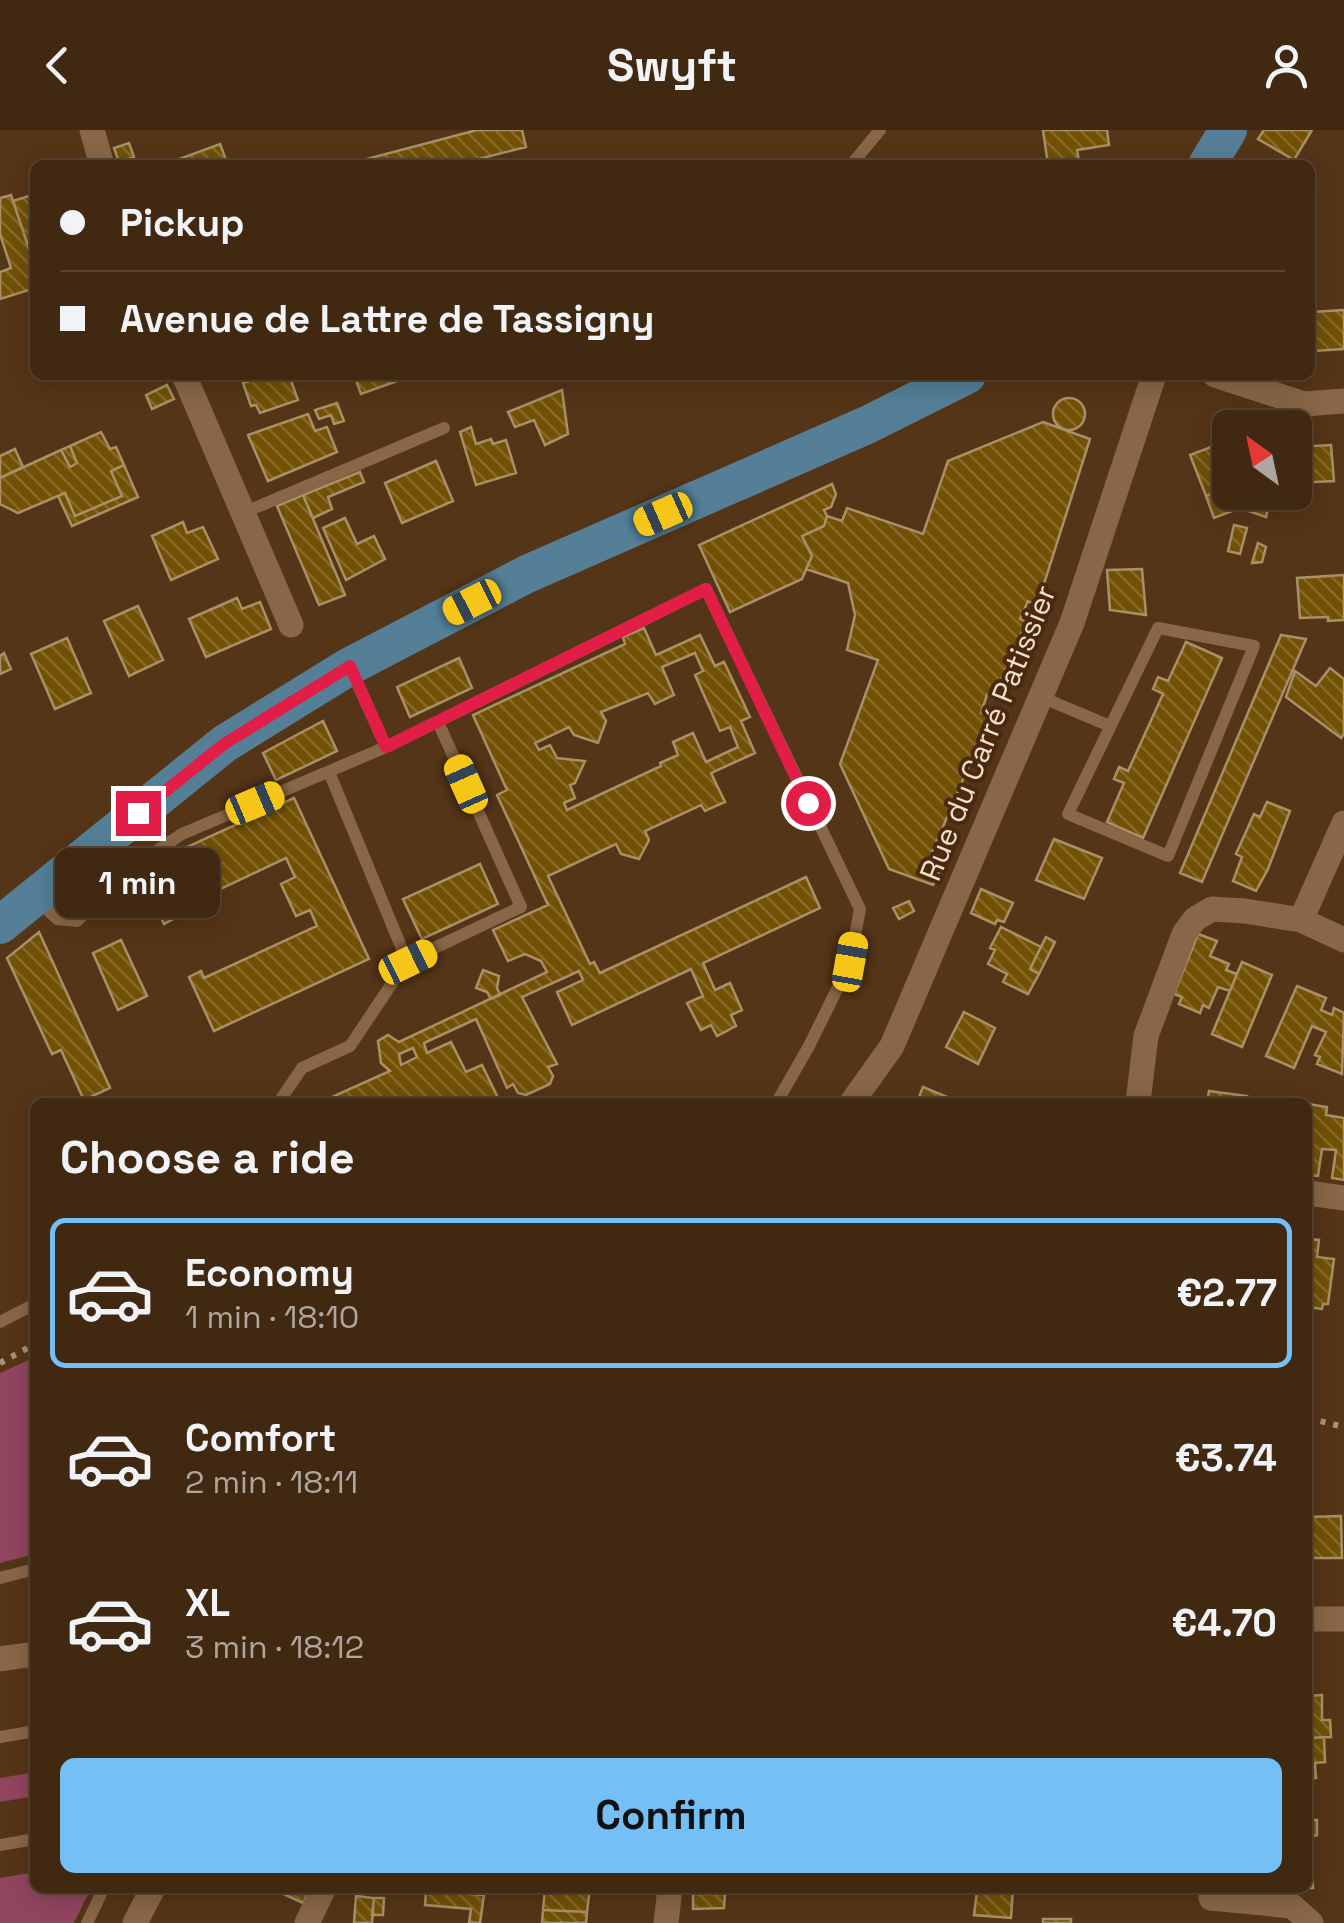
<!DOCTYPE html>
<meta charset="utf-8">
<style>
:root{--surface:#402811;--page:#4b341f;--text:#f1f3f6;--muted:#aea69f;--line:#594431;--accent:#74c0f6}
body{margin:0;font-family:"Space Grotesk",sans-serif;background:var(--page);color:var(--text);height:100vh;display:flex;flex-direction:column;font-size:38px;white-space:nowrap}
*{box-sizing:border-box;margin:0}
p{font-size:32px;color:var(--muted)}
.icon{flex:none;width:55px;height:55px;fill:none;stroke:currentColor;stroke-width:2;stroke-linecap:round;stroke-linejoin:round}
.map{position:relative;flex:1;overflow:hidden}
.panel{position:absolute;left:30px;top:968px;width:1282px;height:795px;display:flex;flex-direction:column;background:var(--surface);border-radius:15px;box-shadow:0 5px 25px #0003,0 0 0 2px var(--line)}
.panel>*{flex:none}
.hud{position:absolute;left:30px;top:30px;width:1285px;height:220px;border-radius:15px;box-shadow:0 5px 25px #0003,0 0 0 2px var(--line);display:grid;align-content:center;height:220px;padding:0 30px;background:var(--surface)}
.needle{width:65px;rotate:327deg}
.controls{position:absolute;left:1212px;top:280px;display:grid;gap:20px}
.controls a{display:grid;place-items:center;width:100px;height:100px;border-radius:15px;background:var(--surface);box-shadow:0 5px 25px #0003,0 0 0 2px var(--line);font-size:50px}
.end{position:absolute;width:45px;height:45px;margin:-22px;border:12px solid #e11d48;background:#fff;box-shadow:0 0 0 5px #fff}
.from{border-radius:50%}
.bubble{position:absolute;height:70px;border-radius:15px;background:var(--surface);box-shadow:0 5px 25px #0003,0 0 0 2px var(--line);font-size:32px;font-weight:800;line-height:70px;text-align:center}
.car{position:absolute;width:30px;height:60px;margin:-30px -15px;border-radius:12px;box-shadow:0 0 8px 2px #0007;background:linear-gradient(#f5c518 24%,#345 0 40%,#f5c518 0 76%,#345 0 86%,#f5c518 0)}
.hud b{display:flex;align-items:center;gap:35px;height:95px;font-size:38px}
.hud b+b{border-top:2px solid var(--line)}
.hud i{width:25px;height:25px;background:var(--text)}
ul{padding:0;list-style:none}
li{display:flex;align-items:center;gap:30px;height:150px;margin:0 20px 15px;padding:0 10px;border:5px solid transparent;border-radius:15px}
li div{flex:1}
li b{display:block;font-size:38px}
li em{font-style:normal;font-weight:800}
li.active{border-color:var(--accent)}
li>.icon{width:90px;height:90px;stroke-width:1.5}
h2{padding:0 30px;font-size:45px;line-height:120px}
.button{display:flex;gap:20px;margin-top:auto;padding:20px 30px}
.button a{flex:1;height:115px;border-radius:15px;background:var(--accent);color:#111;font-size:40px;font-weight:800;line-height:115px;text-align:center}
header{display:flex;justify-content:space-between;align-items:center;height:130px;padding:0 30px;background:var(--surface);font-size:45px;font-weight:800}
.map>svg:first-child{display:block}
.green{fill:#91455e}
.building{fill:url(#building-back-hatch);stroke:#a89067;stroke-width:2.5;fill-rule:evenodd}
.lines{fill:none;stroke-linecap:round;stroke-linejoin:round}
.path{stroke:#ab917b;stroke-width:6;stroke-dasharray:5 8;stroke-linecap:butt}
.service{stroke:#896647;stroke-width:12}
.minor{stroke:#896647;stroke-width:25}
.primary{stroke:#547f97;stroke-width:38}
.route{stroke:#e11d48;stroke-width:12}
.labels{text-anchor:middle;stroke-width:8;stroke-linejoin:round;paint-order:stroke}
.street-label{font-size:30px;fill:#f3dece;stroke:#4a2a0c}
</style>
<header><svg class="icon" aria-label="back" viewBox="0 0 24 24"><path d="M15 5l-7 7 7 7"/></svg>Swyft<svg class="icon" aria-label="person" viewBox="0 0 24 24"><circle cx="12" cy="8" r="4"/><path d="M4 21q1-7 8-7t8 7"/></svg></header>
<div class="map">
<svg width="1344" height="1793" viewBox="0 0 1344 1793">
<defs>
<pattern id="building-back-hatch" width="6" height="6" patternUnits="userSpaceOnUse" patternTransform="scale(2.5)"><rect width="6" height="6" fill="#725105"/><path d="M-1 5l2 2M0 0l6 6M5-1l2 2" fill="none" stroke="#876a28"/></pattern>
</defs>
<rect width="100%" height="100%" fill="#553517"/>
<path class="green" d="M35 1227V1424L0 1433V1243Z
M35 1642V1666L0 1672V1648Z
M35 1742V1758H78L88 1764 74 1793H0V1748Z"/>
<path class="building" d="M477 0H522L526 17 455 35H344Z
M1043 0H1107L1109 15 1077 20 1079 31 1048 35Z
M1264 0H1312L1294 30 1258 9Z
M129 13 134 27 119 32 114 18Z
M220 14 228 35H163Z
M35 64V110L27 113 13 71Z
M11 65 35 137V158L0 169V142L11 138 0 104V68Z
M35 110V132L34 133 27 113Z
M1344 180V219L1314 221 1312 182Z
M269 245H289L298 270 260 283 256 275 251 276 243 253Z
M354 245H414L361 264Z
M167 255 174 269 152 279 146 265Z
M562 260 568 304 545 315 534 290 515 297 508 282Z
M1053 284a16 16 0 1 1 32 0a16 16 0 1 1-32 0Z
M337 273 344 291 334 294 331 285 319 289 315 280Z
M308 284 315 301 327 297 337 322 268 351 248 305Z
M1043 292 1090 309 1037 476 1028 471 1020 489 1026 492 993 568 987 565 981 583 990 586 925 739 939 743 933 755 889 739 840 634 878 530 847 520 855 485 848 453 806 439 812 426 802 406 824 396 827 386 842 391 847 378 923 404 948 331Z
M471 297 476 314 491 309 493 314 506 310 516 343 476 355 460 302Z
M101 302 110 319 116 317 124 335 111 341 122 366 75 386 65 363 18 383 0 374V348L61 320 70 337 77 333 70 316Z
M1224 312 1230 327V357L1206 366 1190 325Z
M1331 315 1334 351 1296 353 1295 317Z
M70 316 77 333 70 337 61 320Z
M15 319 23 337 0 348V326Z
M436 331 453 371 402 393 385 353Z
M124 335 138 367 72 396 58 366 65 363 75 386 122 366 111 341Z
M360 342 364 352 328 367 332 379 313 388 303 365Z
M832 354 836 364 831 377 824 380 827 386 824 396 802 406 812 426 802 449 730 482 699 415Z
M1230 357V362H1272L1266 387 1240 378 1214 388 1206 366Z
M303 365 345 465 319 475 277 376Z
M345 388 357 414 374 406 385 429 346 450 323 398Z
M183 392 187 403 203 397 218 429 171 450 152 406Z
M1234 395 1247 398 1240 424 1228 421Z
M1258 413 1266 417 1262 432 1252 433Z
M1142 439 1146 485 1110 480 1107 440Z
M1344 445V490L1328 491V487L1300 488 1297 448Z
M237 468 242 479 260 472 271 499 206 527 189 489Z
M138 476 163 530 129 546 104 491Z
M644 498 656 525 700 505 715 536 724 532 750 587 741 591 755 623 711 643 725 672 705 681 701 675 645 701 649 710 639 729 621 724 616 714 548 746 590 834 594 832 600 843 806 747 820 778 703 833 715 860 730 853 742 880 731 885 736 896 717 906 711 895 701 900 687 873 703 866 691 839 572 895 557 862 583 850 579 841 522 867 557 934 548 937 553 946 550 954 526 965 518 963 513 954 507 958 476 889 424 913 427 923 451 912 466 942 482 935 500 972H321L390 941 381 933 378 911 388 905 399 912 547 842 541 831 525 824 508 831 493 800 548 775 497 665 507 660 473 585 625 514 623 507ZM695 523 703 541 695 545 720 601 730 597 738 617 706 632 693 603 673 612 678 625 660 633 661 636 567 680 564 673 575 668 570 655 575 653 585 631 557 628 550 615 539 620 535 613 569 597 574 605 598 613 606 591 601 582 648 563 655 574 674 565 662 537ZM413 918 417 927 401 935 399 924Z
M1281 505 1306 509 1202 752 1180 743Z
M67 508 91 563 55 579 31 524Z
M1186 512 1222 528 1143 708 1107 692 1124 653 1114 649 1119 637 1128 641 1163 564 1153 559 1158 547 1168 551Z
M4 523 11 539 0 544V526Z
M459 528 472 558 410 587 397 557Z
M1330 538 1344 549V604L1341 608 1286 567 1295 541 1316 556Z
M323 591 337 621 276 650 263 623Z
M294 668 369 829 214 901 189 847 201 841 204 848 317 796 310 780 296 786 281 754 295 747 286 728 174 781 177 787 164 794 139 739Z
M1267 672 1290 681 1268 739 1256 761 1233 751 1242 727 1236 724 1254 684 1260 687Z
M1054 709 1102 728 1084 769 1036 750Z
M480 734 498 774 422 809 403 769Z
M981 759 1013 773 1004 792 997 790 995 794 971 783Z
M909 771 914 781 899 789 893 778Z
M1001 797 1041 817 1030 839 1039 844 1028 864 1003 852 1007 844 988 834 995 820 990 818Z
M39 802 110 958 84 970 61 920 52 924 7 828Z
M1198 804 1217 811 1210 826 1229 834 1226 840 1237 844 1230 861 1218 857 1209 878 1203 875 1200 883 1179 874 1182 867 1174 864Z
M1046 807 1055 812 1039 844 1030 839Z
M121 810 147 866 118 880 93 823Z
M1242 832 1272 845 1242 917 1212 904Z
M483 840 499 846 497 858 500 865 491 869 487 862 476 858Z
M1297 856 1326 868 1321 880 1332 885 1334 878 1344 883 1342 944 1317 934 1320 927 1315 925 1326 902 1312 896 1294 938 1266 926Z
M964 882 995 898 978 934 946 917Z
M923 957 959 972H917Z
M1209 961 1247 966 1246 972H1207Z
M1308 974 1327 977 1326 985 1344 988V1050L1332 1048 1336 1020 1322 1019 1318 1046 1308 1045Z
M1308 1109 1319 1110 1317 1127 1334 1129 1328 1174H1323L1322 1179 1308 1177Z
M1341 1386 1342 1428H1308V1387Z
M1322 1565V1590H1330L1331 1607 1308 1608V1566Z
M1324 1607 1325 1632 1315 1633 1316 1648H1308V1608Z
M1308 1690H1317V1705L1310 1707 1313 1758H1307Z
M271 1758H311L303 1773Z
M545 1758H590L587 1782 543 1780Z
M973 1758H1013L1011 1788 974 1785 977 1761Z
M426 1761 484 1765 480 1793H469L471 1779 425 1775Z
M693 1764H725L724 1778 693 1779Z
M356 1766 374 1768 372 1793H354Z
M374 1768H384L383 1785H372Z
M543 1780 587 1782 586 1793H542Z
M1043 1789H1071V1793H1043Z"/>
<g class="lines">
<path class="path" d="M0 1233 35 1214
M1308 1288 1344 1297"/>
<path class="service" d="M851 35 880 0
M243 383 444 298
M1158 498 1254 516 1168 726 1068 684Z
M350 537 386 617
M1041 567 1110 596
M329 642 407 831
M36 769 57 789 77 791 133 736 182 704 386 617 706 459 860 779 850 833 809 916 777 972
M279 972 302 938 350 916 407 831 521 777 438 592
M0 1192 35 1174
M0 1448 35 1439
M0 1607 35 1601
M0 1715 35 1709
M87 1793 104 1758"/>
<path class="minor" d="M92 0 102 35
M184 245 291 495
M1215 245 1304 274 1344 271
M1344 693 1301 790 1344 810
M852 972 892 916 1072 493 1154 245
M1138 972 1146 906 1184 804 1195 789 1212 779 1245 781 1301 790
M1308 1063 1344 1068
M1308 1489H1344
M0 1529 35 1524
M1211 1768 1292 1776 1311 1793
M135 1793 153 1758
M307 1793 324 1758
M666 1793 670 1758"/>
<path class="primary" d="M1207 35 1228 0
M0 795 224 614 350 536 527 444 867 295 967 245"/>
</g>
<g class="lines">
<path class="route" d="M138 683 224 614 350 536 386 617 706 459 808 673"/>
</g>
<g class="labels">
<g class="street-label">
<text transform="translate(988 603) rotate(-68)" y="10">Rue du Carré Patissier</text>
</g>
</g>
</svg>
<div class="controls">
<a><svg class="needle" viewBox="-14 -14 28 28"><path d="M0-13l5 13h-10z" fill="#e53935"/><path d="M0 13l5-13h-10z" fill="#aea69f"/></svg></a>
</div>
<i class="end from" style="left:808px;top:673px"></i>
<i class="end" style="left:138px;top:683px"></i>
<div class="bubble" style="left:55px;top:718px;width:165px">1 min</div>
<i class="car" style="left:663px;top:384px;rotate:246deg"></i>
<i class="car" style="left:472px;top:472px;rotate:243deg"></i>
<i class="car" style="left:466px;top:654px;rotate:336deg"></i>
<i class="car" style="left:255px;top:673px;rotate:67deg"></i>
<i class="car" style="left:408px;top:832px;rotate:64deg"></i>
<i class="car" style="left:850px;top:832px;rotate:10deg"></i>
<div class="hud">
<b><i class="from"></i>Pickup</b>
<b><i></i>Avenue de Lattre de Tassigny</b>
</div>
<section class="panel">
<h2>Choose a ride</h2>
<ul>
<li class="active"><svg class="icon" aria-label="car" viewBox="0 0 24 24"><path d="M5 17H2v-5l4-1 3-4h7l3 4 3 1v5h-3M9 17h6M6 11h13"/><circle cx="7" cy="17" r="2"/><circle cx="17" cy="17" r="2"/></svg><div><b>Economy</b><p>1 min · 18:10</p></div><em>€2.77</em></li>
<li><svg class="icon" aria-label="car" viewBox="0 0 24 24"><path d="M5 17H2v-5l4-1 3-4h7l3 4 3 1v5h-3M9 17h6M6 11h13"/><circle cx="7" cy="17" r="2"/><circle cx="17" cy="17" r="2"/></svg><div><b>Comfort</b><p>2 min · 18:11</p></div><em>€3.74</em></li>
<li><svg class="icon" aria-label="car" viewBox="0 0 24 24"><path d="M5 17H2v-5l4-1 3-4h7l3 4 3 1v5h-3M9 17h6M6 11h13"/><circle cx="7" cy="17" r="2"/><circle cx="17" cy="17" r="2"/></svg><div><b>XL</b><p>3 min · 18:12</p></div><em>€4.70</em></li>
</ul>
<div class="button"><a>Confirm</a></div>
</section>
</div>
